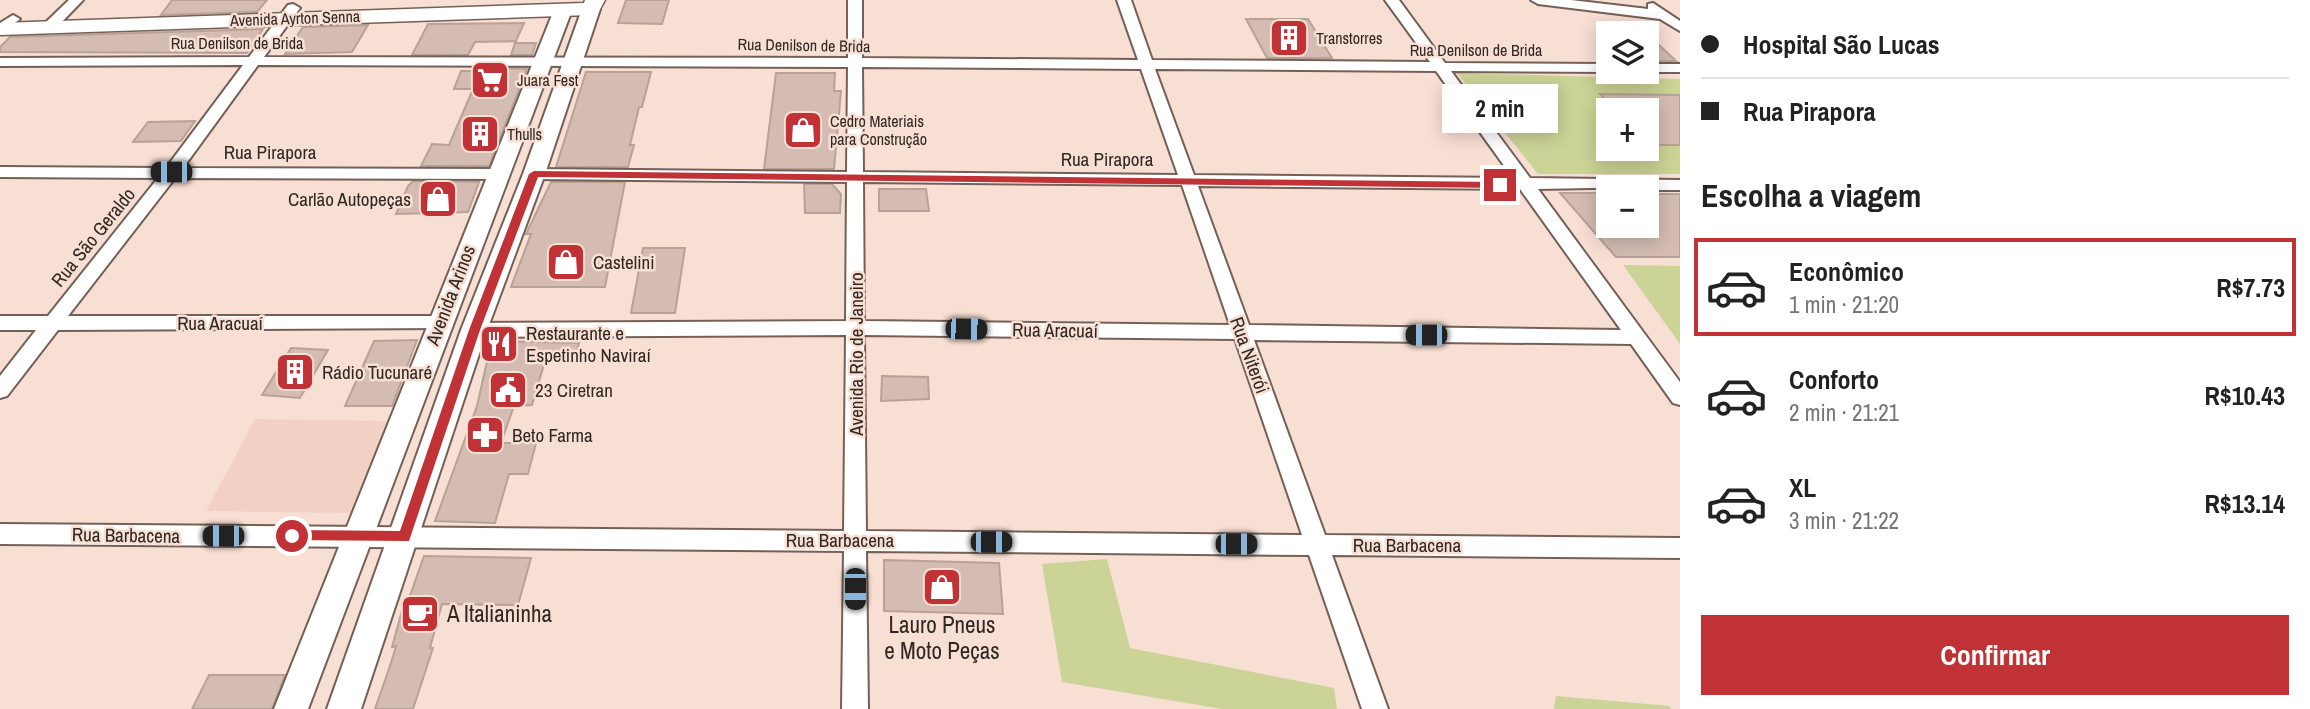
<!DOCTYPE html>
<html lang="pt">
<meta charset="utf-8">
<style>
:root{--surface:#fff;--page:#f6f6f6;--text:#222;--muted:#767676;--line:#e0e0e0;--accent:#c13236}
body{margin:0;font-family:"Archivo Narrow",sans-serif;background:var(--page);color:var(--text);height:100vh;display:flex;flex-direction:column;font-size:26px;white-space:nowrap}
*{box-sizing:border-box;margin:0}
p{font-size:23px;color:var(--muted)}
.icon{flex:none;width:38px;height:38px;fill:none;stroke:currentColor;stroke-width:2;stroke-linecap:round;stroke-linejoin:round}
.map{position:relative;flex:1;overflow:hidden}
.drawer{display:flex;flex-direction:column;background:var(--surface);width:630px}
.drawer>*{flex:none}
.banner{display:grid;align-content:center;height:154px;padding:0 21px;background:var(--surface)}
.controls{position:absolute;left:1596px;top:21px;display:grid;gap:14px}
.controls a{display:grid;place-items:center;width:63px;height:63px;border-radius:0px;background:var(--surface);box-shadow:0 4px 18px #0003;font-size:35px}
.end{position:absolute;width:32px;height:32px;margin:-16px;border:9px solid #c13236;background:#fff;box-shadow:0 0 0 4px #fff}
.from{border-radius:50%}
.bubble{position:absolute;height:49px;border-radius:0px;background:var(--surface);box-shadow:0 4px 18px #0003;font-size:23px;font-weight:700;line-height:49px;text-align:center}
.car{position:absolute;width:21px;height:42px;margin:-21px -10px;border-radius:9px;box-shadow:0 0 5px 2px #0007;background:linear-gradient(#222 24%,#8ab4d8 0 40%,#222 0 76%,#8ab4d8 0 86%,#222 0)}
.banner b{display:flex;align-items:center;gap:24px;height:66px;font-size:26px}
.banner b+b{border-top:2px solid var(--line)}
.banner i{width:18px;height:18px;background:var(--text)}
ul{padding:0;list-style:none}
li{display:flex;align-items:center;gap:21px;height:98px;margin:0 14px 10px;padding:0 7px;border:4px solid transparent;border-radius:0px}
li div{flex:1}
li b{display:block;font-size:26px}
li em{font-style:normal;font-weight:700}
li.current{border-color:var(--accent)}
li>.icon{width:63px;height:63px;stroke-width:1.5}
h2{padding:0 21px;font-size:32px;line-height:84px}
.cta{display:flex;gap:14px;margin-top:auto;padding:14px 21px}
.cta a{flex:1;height:80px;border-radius:0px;background:var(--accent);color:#fff;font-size:28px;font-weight:700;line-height:80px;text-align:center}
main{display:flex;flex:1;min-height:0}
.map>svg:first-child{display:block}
.built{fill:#f2d1c4}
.green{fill:#cbd396;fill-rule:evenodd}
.building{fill:#d4bcb2;stroke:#b8a197;stroke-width:2}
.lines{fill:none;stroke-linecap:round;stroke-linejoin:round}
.minor-casing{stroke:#756057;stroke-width:4}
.secondary-casing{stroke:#756057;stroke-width:4}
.primary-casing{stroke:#756057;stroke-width:3}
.minor{fill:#fff;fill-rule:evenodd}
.secondary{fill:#fff;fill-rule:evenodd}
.primary{fill:#fff;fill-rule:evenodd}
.route{fill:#c13236}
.labels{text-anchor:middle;stroke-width:5;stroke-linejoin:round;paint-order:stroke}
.far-street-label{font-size:16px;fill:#312723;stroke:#f8dfd4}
.far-poi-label{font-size:16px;fill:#312723;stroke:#f8dfd4;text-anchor:start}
.street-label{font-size:19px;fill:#312723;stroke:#f8dfd4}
.poi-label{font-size:19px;fill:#312723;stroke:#f8dfd4;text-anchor:start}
.near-poi-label{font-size:23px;fill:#312723;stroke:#f8dfd4;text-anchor:start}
</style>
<main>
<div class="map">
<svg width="1680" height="709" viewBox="0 0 1680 709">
<rect width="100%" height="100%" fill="#f8dfd4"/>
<path class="built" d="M255 419 389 421 351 513 206 511Z"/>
<path class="green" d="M1457 73 1680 79V174H1538ZM1608 110H1647V149H1608Z
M1623 265 1680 266V344Z
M1107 559 1130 648 1334 688 1337 709H1222L1062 682 1042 564Z
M1556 696 1670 706 1671 709H1554Z"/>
<path class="building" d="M172 0H267L257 12 161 15Z
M626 0H669L662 24 618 23Z
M1246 19H1308L1332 58H1267Z
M524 23 516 41 475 42 468 55H412L428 24Z
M368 25 352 52 285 54 303 27Z
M263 29 247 53 0 52V47L10 37Z
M515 43H536L532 55H511Z
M1647 44 1659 45 1676 61H1651L1647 57Z
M505 68 527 69 489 166H421L432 144 449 145 473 89H454L461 71H504Z
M586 72H651L642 107H639L630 145H634L628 167H556Z
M776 73H835L834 91H841L834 169H764Z
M1600 94 1680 95V145H1647V110H1614Z
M195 121 181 141 133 142 148 122Z
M413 181 479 182 468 212 396 214 408 186Z
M551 182H625L605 287H511L531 234H526Z
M804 184H832L841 194 840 213H805Z
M879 189H926L929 211H879Z
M1560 193H1608V226H1647V194H1680V257H1616Z
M643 248H685L675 313H631Z
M417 340 392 406H345L374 341Z
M491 341 579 343 575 359 546 358 532 405 514 406 501 443H536L528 474H509L495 523 435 521 477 406 488 357H485Z
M291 348 328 350 300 398 262 395Z
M882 376 928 377 929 399 881 401Z
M424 556 531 558 518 605 442 604 430 648H433L413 709H375L391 663 396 646 392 647 403 607H406Z
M884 560 999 563 1003 614 884 611Z
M209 675H285L272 709H192Z"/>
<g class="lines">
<g class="minor-casing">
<path id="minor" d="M69 0H83L54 30H44V24Z
M848 0H862V58L1138 60 1117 0H1131L1152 60 1430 62 1385 0H1399L1445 63 1608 64V72L1451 71 1530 178 1680 180V190H1647V187L1538 189 1680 382V405L1673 403 1631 344 1254 340 1325 535 1680 538V558L1332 555 1388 709H1362L1309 555 866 551 868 709H842L844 551 0 544V524L844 531 846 335 474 337 467 335 465 330 467 325 474 323 846 321 847 182 534 179 526 174 534 169 847 172 848 67 258 65 183 168 498 169 506 174 498 179 175 178 68 316H439L446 318 448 323 446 328 58 330 7 396 0 398V376L36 330H0V316H48L158 178 0 177V167L166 168 243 65 0 66V58L249 57 288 5 293 4 300 8 264 57 848 58ZM862 67 1141 69 1178 175 863 172ZM1155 69 1436 71 1513 178 1194 175ZM863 182 1182 185 1230 325 864 321ZM1198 186 1520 189 1621 330 1249 325ZM864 335 1235 339 1302 535 866 531Z
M1531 0H1571L1648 9V4L1653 3 1680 21V31L1660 19 1538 4Z
M13 15 20 19 0 34V23Z
M1647 64H1680V72H1645Z"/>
</g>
<g class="secondary-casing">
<path id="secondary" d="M591 4 600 9 545 174 487 330 361 709H327L461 330 523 174 582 9Z
M563 5 572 10 308 709H274L554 10Z"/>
</g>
<g class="primary-casing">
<path id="primary" d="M585 0H605L598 13 591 15 0 35V23L584 3Z"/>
</g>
<use href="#minor" class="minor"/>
<use href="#secondary" class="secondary"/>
<use href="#primary" class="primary"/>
</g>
<path class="route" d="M534 171 1500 182 1505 185 1500 188 538 177 480 330 409 541 287 540V532L292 530 400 531 469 330 529 174Z"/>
<defs>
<g id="building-square" transform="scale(2.0125)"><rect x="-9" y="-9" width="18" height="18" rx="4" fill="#c13236" stroke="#f8dfd4"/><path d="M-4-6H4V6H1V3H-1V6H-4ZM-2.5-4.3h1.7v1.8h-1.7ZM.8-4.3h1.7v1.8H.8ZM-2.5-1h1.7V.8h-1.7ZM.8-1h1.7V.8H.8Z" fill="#fff"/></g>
<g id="supermarket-square" transform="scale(2.0125)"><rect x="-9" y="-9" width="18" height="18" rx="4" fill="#c13236" stroke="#f8dfd4"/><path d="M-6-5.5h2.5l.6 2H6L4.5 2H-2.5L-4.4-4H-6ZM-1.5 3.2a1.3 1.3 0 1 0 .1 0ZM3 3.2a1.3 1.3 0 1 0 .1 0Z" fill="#fff"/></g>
<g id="shop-square" transform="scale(2.0125)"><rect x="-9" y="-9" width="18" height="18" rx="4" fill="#c13236" stroke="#f8dfd4"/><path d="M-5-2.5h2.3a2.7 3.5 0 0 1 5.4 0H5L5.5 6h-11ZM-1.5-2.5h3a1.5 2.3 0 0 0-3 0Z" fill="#fff"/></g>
<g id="restaurant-square" transform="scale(2.0125)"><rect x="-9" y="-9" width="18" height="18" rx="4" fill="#c13236" stroke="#f8dfd4"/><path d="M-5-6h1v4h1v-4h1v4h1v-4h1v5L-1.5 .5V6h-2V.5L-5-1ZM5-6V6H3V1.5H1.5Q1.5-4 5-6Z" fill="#fff"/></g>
<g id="civic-square" transform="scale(2.0125)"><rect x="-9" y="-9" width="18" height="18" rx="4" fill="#c13236" stroke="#f8dfd4"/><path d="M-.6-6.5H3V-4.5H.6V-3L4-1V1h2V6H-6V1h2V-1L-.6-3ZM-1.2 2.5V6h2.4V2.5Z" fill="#fff"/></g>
<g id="pharmacy-square" transform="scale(2.0125)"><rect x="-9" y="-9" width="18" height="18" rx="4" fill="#c13236" stroke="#f8dfd4"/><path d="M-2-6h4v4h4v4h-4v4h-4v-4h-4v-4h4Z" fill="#fff"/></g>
<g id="cafe-square" transform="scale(2.0125)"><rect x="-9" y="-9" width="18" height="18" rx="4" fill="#c13236" stroke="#f8dfd4"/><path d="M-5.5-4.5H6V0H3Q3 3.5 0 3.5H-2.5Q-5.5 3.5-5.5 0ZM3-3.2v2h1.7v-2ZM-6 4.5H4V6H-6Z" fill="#fff"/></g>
</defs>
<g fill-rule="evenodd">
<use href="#building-square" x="1289" y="38"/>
<use href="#supermarket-square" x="490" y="80"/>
<use href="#shop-square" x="803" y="130"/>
<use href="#building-square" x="480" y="134"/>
<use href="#shop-square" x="438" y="199"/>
<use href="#shop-square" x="566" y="262"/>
<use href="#restaurant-square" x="499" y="344"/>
<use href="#building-square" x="295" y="372"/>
<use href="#civic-square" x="508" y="390"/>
<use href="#pharmacy-square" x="485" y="435"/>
<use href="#shop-square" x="942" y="587"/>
<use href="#cafe-square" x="420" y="614"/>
</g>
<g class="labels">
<g class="far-street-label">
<text transform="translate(295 18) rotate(-2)" y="6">Avenida Ayrton Senna</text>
<text x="237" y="49">Rua Denilson de Brida</text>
<text transform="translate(804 45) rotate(1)" y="6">Rua Denilson de Brida</text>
<text x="1476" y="56">Rua Denilson de Brida</text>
</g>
<g class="far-poi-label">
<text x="1316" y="44">Transtorres</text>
<text x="517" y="86">Juara Fest</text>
<text x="830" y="127">Cedro Materiais<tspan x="830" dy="18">para Construção</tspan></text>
<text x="507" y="140">Thulls</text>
</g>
<g class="street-label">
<text x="270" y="159">Rua Pirapora</text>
<text x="1107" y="166">Rua Pirapora</text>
<text transform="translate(93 237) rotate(-51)" y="7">Rua São Geraldo</text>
<text transform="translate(450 295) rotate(-69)" y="7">Avenida Arinos</text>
<text x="220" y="330">Rua Aracuaí</text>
<text transform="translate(1055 330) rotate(1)" y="7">Rua Aracuaí</text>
<text transform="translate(856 354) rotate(-90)" y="7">Avenida Rio de Janeiro</text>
<text transform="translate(1250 355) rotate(70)" y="7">Rua Niterói</text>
<text transform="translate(126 535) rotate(1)" y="7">Rua Barbacena</text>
<text x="840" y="547">Rua Barbacena</text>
<text x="1407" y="552">Rua Barbacena</text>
</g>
<g class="poi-label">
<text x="411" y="206" text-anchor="end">Carlão Autopeças</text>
<text x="593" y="269">Castelini</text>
<text x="526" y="340">Restaurante e<tspan x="526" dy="22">Espetinho Naviraí</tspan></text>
<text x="322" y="379">Rádio Tucunaré</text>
<text x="535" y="397">23 Ciretran</text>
<text x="512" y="442">Beto Farma</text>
</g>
<g class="near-poi-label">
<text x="447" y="622">A Italianinha</text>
<text x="942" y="633" text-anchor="middle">Lauro Pneus<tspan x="942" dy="26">e Moto Peças</tspan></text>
</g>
</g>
</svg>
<div class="controls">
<a><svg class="icon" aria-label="layers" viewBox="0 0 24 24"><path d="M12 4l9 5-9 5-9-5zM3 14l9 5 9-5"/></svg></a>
<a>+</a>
<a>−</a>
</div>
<i class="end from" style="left:292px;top:536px"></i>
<i class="end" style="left:1500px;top:185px"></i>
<div class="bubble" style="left:1442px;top:84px;width:116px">2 min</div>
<i class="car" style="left:171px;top:172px;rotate:270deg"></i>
<i class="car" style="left:966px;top:329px;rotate:91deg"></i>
<i class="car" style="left:1426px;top:335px;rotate:270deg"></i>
<i class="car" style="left:223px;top:536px;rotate:270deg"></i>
<i class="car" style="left:991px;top:542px;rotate:90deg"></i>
<i class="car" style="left:1236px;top:544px;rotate:90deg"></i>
<i class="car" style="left:855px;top:589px;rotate:180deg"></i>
</div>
<section class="drawer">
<div class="banner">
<b><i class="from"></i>Hospital São Lucas</b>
<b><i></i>Rua Pirapora</b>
</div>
<h2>Escolha a viagem</h2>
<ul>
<li class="current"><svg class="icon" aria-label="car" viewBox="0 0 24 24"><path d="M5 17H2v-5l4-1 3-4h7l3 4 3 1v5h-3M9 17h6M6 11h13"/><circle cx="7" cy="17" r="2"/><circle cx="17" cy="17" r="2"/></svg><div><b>Econômico</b><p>1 min · 21:20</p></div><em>R$7.73</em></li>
<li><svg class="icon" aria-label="car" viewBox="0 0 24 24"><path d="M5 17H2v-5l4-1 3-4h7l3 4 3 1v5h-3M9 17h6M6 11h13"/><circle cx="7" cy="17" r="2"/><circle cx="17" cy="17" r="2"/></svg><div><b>Conforto</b><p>2 min · 21:21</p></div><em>R$10.43</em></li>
<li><svg class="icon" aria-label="car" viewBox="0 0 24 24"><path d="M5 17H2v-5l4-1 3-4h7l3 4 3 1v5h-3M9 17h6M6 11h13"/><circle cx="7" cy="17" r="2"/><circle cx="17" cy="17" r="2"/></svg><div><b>XL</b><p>3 min · 21:22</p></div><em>R$13.14</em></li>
</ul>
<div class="cta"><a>Confirmar</a></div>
</section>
</main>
